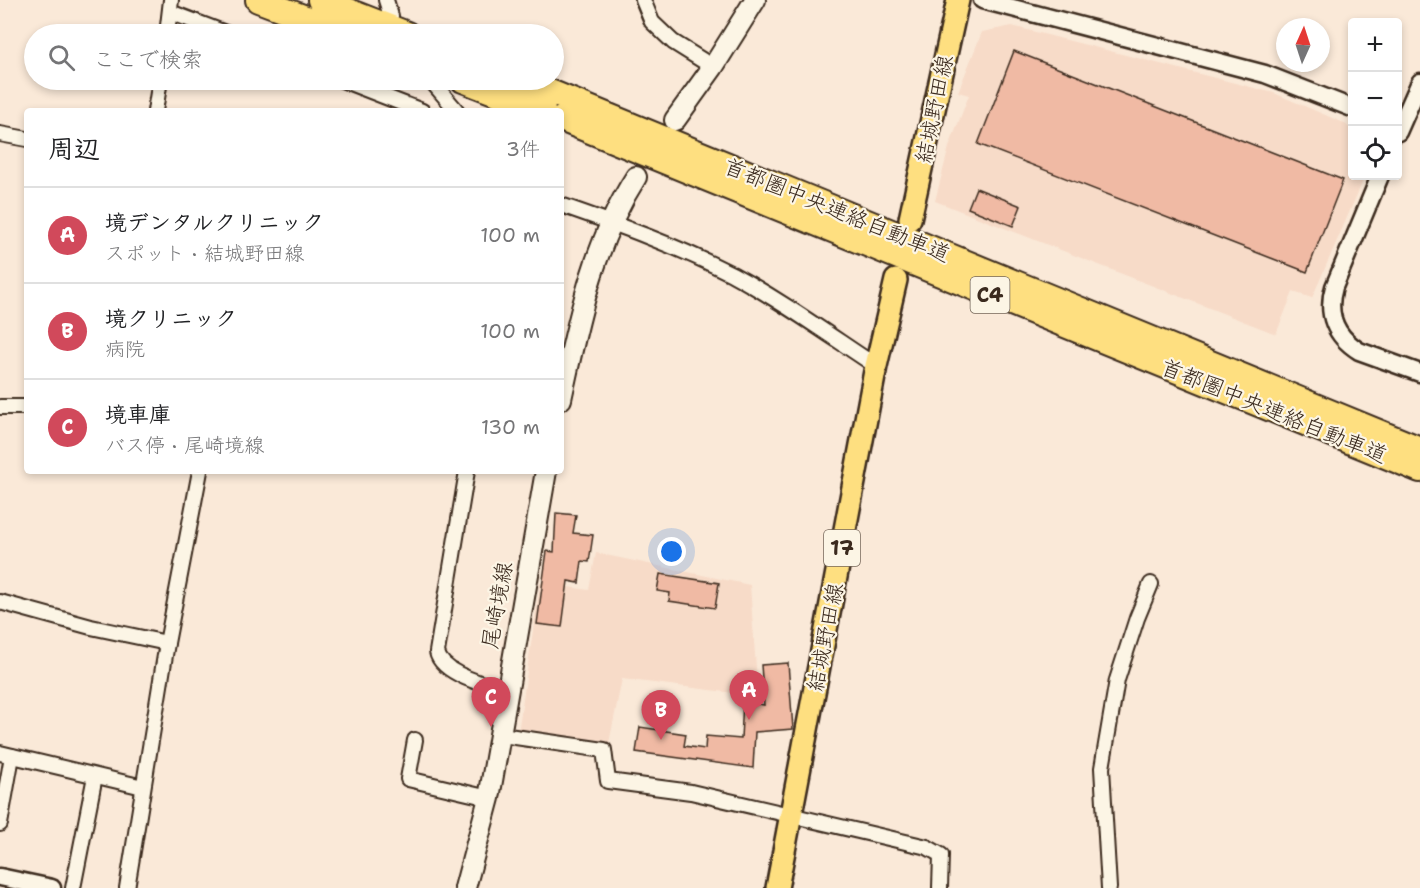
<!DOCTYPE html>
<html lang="ja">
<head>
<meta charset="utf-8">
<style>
	body { margin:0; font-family:"Shantell Sans","Klee One",sans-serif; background:#f6f6f6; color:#202124 }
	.controls { position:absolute; right:18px; top:18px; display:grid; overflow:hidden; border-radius:6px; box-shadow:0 3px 9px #0003 }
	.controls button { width:54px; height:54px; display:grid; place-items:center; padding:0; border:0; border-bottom:2px solid #e0e0e0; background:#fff; color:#202124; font:30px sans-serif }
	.compass { position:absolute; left:1276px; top:18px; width:54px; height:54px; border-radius:50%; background:#fff; box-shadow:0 3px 9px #0003; rotate:3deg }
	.you { position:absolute; left:672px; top:552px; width:21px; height:21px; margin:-15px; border:4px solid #fff; border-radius:50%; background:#1a73e8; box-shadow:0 0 0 9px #1a73e833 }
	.badge { display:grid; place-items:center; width:39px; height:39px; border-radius:50%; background:#d1495b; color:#fff; font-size:20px; font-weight:700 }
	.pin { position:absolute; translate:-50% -50px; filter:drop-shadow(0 2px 3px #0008) }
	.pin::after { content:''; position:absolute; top:32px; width:21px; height:18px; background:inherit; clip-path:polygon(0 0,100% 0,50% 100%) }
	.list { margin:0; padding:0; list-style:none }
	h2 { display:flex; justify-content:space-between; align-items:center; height:78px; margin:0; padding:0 24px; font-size:26px }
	h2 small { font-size:20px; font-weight:400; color:#757577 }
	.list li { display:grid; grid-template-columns:39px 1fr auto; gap:18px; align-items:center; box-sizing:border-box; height:96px; padding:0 24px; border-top:2px solid #e0e0e0 }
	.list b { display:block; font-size:22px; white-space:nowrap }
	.list p { margin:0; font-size:20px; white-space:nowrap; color:#757577 }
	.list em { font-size:20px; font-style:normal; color:#757577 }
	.icon { flex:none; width:33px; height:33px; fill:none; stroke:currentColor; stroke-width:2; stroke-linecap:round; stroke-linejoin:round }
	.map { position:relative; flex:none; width:1420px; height:888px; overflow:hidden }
	.search { position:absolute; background:#fff; box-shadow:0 3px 9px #0003; left:24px; top:24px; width:540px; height:66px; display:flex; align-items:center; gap:15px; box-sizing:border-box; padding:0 21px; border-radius:33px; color:#757577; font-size:22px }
	.panel { position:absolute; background:#fff; box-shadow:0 3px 9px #0003; left:24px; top:108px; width:540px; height:366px; border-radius:6px }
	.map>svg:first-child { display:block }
	.built { fill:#f7dbc8 }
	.building { fill:#f0baa4; stroke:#3b2a1e; stroke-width:1.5 }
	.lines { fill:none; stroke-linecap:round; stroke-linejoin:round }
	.minor-casing { stroke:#3b2a1e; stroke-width:18 }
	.tertiary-casing { stroke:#3b2a1e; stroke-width:21 }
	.secondary-casing { stroke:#3b2a1e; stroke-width:24 }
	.primary-casing { stroke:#3b2a1e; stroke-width:26 }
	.motorway-casing { stroke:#3b2a1e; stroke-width:28 }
	.minor { stroke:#fcf5e5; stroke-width:14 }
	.tertiary { stroke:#fcf5e5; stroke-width:16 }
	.secondary { stroke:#fcf5e5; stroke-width:20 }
	.primary { stroke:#fedf80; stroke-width:21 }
	.motorway { stroke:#fedf80; stroke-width:24 }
	.labels { text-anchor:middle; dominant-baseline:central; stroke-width:4.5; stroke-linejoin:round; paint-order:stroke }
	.shield { fill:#fcf5e5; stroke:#75675a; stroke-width:1.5 }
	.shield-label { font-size:21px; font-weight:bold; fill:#3b2a1e }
	.street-label { font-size:22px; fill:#3b2a1e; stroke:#fcf5e5 }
</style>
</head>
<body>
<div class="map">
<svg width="1420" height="888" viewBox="0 0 1420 888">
	<rect width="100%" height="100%" fill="#fae9d8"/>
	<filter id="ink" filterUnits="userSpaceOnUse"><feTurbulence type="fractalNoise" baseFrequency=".0167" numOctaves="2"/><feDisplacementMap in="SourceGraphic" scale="12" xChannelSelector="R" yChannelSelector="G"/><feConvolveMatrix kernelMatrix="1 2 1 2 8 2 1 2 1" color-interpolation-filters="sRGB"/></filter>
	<g filter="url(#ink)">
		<!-- built -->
		<g class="built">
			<path d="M1012,26l262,67 70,30 8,7v46h13l-53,122 -19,-6 -17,42 -341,-133 14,-54 20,-52 -11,-3 24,-60z"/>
			<path d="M596,553l154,32 8,111 -136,-17 -14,69 -90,-15 22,-150 49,7z"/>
		</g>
		<!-- building -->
		<g class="building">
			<path d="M1014,51l329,129 -36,92 -329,-128z"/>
			<path d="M976,188l45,18 -8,20 -45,-18z"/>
			<path d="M556,513l20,2 -3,18 20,2 -4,27 -7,-1 -3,22 -11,-2 -6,46 -25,-3 10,-73 7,1z"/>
			<path d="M660,574l59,9 -4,25 -46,-7 1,-8 -13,-2z"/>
			<path d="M788,663l5,66 -38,3 -2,36 -117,-16 4,-25 46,7 -2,12 21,3 1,-13 35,3 2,-38 21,4 -3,-40z"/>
		</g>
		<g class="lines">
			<!-- minor casing -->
			<g class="minor-casing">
				<g id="minor">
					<path d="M386,0l5,16"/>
					<path d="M643,0l9,22 21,20 40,25"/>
					<path d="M170,12l58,22"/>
					<path d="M167,34l4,-34"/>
					<path d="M342,80l80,31"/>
					<path d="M433,83l24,28"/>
					<path d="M155,111l5,-31"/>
					<path d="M0,134l27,5"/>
					<path d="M561,205c58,20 116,41 171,69 50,27 97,61 144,92"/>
					<path d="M0,407h27"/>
					<path d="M467,471l-30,181c4,22 51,34 70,39"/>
					<path d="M0,602l91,25 76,16"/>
					<path d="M501,735l103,15 4,31 83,11 236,55 14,8 -1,33"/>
					<path d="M415,740l-7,39 81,19"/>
					<path d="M0,753l143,34"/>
					<path d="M0,824l12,-68"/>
					<path d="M73,888l22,-112"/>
					<path d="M127,888l40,-245 33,-172"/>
					<path d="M1109,888l-7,-120 15,-88 20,-62 14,-34"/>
				</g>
			</g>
			<!-- tertiary casing -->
			<g class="tertiary-casing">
				<g id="tertiary">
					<path d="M982,0l283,74 87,34"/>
					<path d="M1398,132l22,-50"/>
					<path d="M1380,176l-46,111c-8,27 1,49 25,64l61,22"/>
					<path d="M0,877l52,11"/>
				</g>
			</g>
			<!-- secondary casing -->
			<g class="secondary-casing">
				<g id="secondary">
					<path d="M675,120l38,-53 42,-67"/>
					<path d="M561,399c17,-77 32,-155 75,-222"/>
					<path d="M465,888l24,-90 57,-327"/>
				</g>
			</g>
			<!-- primary casing -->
			<g class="primary-casing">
				<g id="primary">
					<path d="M910,219l48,-219"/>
					<path d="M777,888l99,-522 20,-86"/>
				</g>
			</g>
			<!-- motorway casing -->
			<g class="motorway-casing">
				<g id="motorway">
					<path d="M258,0l90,34"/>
					<path d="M320,0l87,34"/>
					<path d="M463,80l80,31"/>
					<path d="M521,80l899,369"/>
					<path d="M561,119l859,351"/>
				</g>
			</g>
			<!-- minor -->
			<use href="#minor" class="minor"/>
			<!-- tertiary -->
			<use href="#tertiary" class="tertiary"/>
			<!-- secondary -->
			<use href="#secondary" class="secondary"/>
			<!-- primary -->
			<use href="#primary" class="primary"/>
			<!-- motorway -->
			<use href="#motorway" class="motorway"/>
		</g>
	</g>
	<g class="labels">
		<!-- shield labels -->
		<g class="shield">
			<rect x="970.5" y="277" width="39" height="36" rx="4.5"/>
			<rect x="824" y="530" width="36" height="36" rx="4.5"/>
		</g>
		<g class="shield-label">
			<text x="990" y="295">C4</text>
			<text x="842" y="548">17</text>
		</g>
		<!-- street labels -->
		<g class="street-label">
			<text transform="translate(934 109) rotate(-78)">結城野田線</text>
			<text transform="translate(837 210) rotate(22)">首都圏中央連絡自動車道</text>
			<text transform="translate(1274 411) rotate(22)">首都圏中央連絡自動車道</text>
			<text transform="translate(497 605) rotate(-80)">尾崎境線</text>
			<text transform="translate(825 637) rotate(-79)">結城野田線</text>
		</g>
	</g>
</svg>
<div class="controls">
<button>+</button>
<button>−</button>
<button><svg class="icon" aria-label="locate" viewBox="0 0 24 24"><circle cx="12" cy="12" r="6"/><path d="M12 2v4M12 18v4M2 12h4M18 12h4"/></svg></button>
</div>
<svg class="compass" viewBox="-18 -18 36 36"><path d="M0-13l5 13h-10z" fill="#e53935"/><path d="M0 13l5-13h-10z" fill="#757577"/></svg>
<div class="you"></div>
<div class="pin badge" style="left:749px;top:720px">A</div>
<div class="pin badge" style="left:661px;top:740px">B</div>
<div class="pin badge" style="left:491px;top:727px">C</div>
<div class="search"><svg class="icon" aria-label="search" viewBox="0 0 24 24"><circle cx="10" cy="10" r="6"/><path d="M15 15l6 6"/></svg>ここで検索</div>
<section class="panel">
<h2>周辺<small>3件</small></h2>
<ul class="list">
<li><span class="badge">A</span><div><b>境デンタルクリニック</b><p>スポット · 結城野田線</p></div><em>100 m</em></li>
<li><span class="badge">B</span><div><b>境クリニック</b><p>病院</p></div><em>100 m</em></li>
<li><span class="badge">C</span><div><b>境車庫</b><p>バス停 · 尾崎境線</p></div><em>130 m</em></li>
</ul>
</section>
</div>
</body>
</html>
